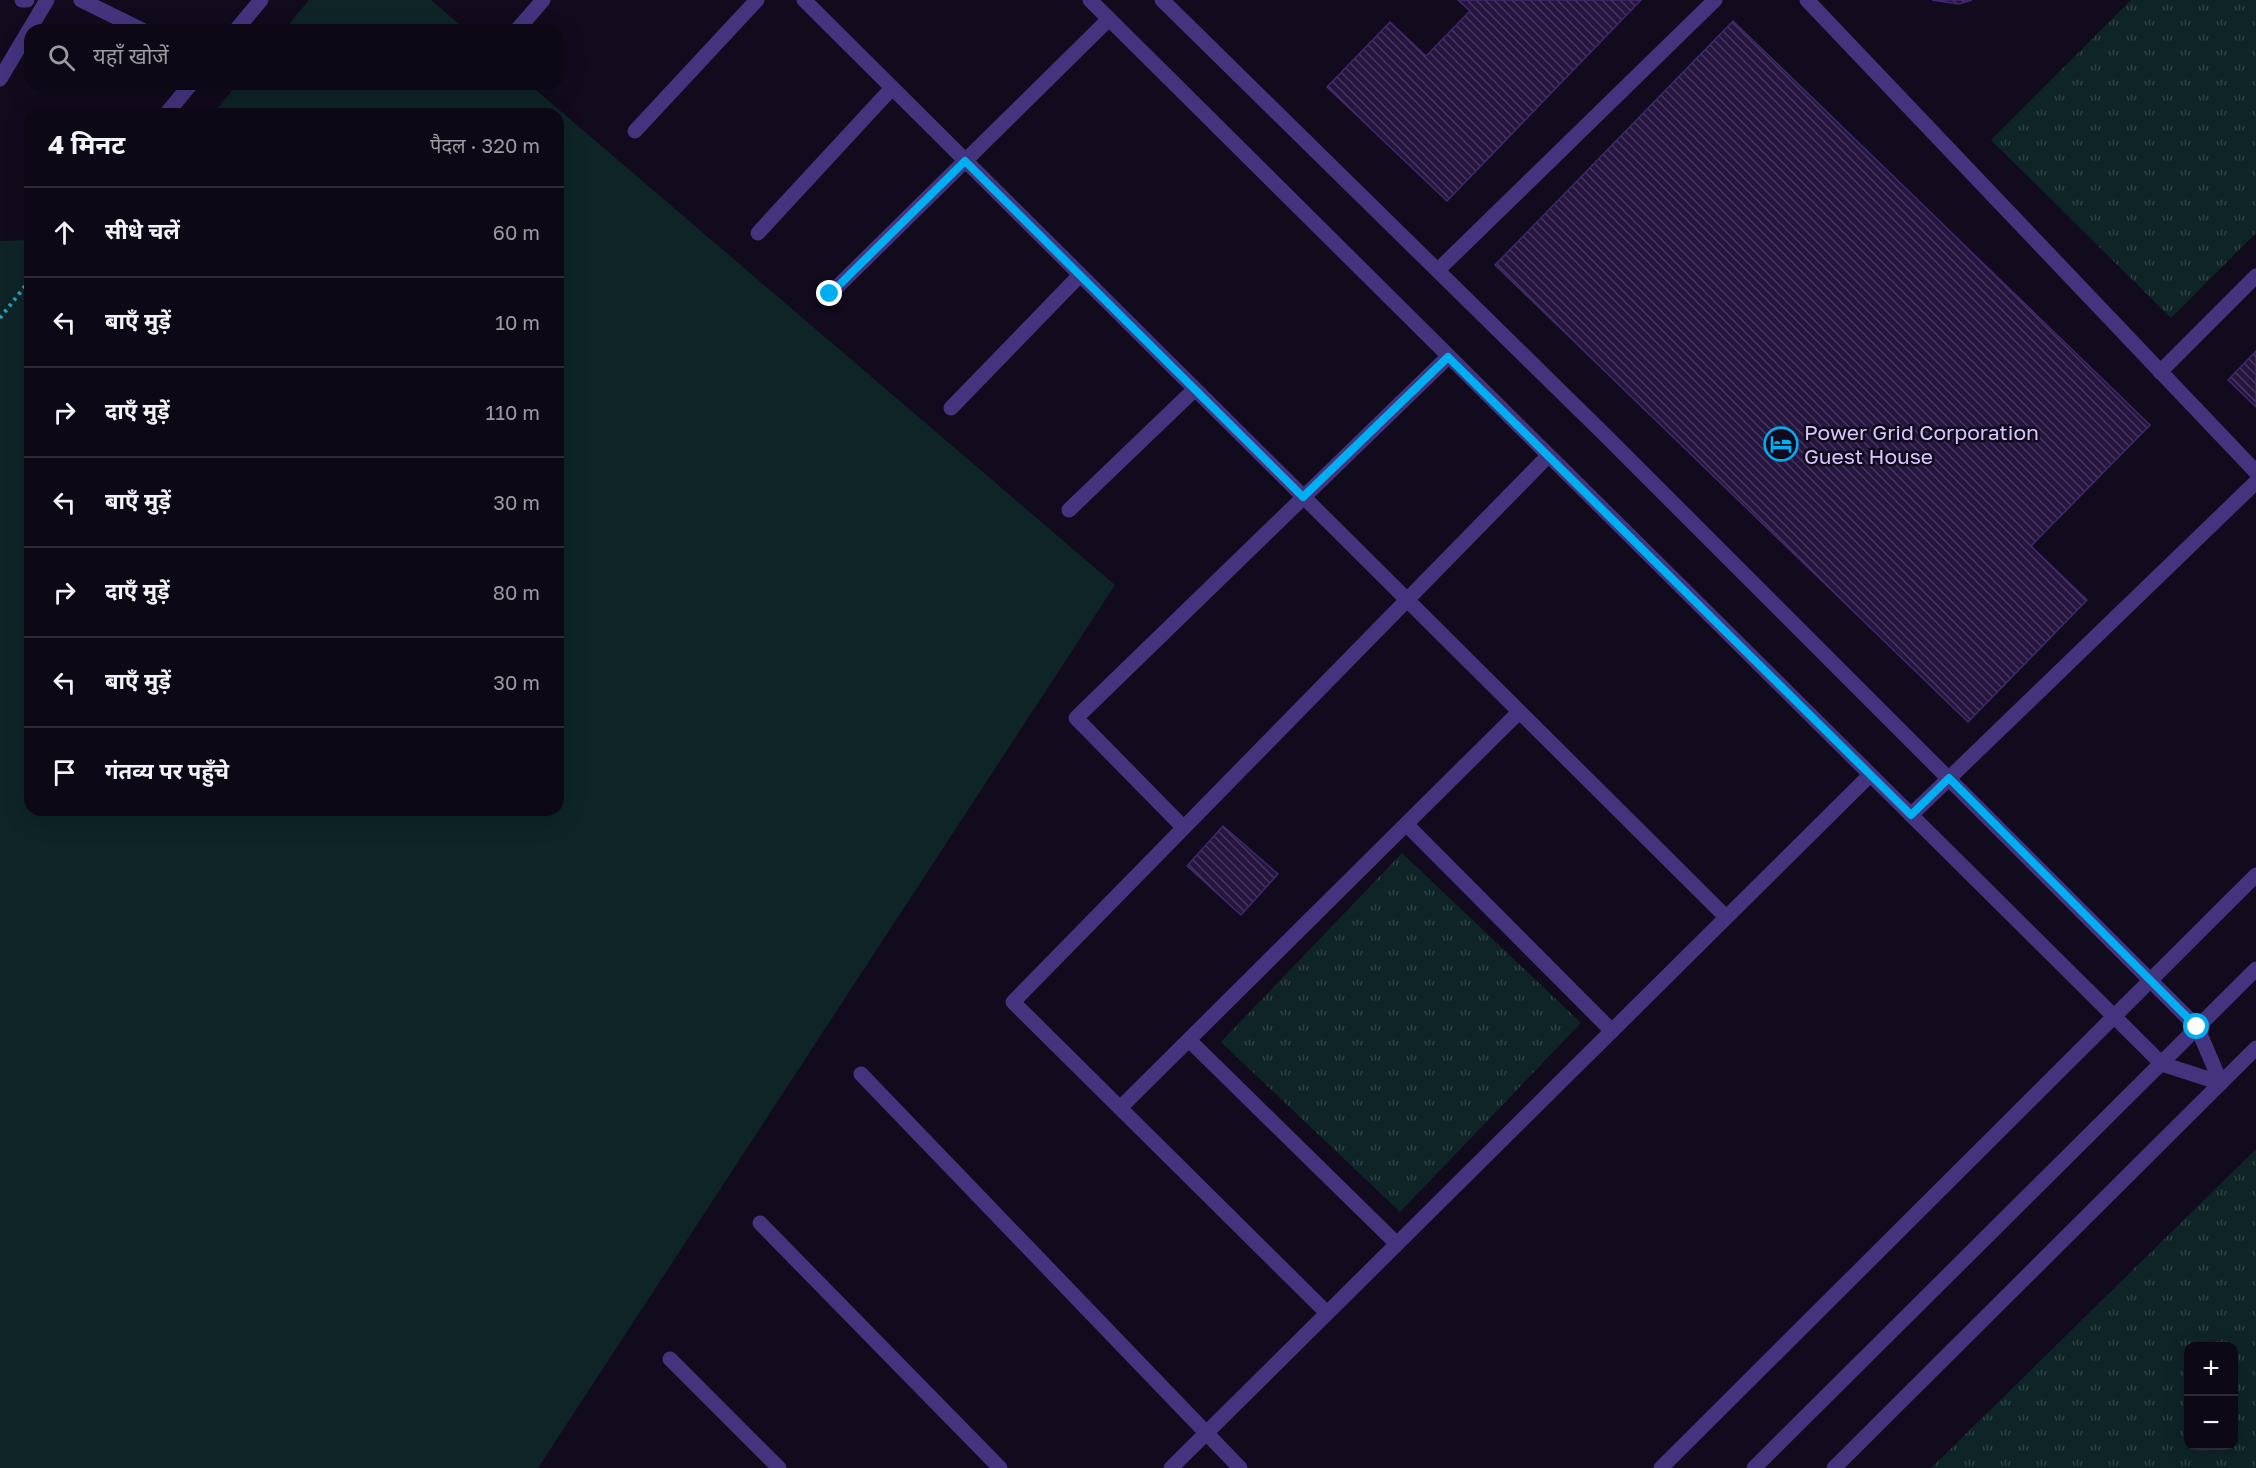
<!DOCTYPE html>
<html lang="hi">
<head>
<meta charset="utf-8">
<style>
	body { margin:0; font-family:"Golos Text","Noto Sans Devanagari",sans-serif; background:#16111f; color:#f1f3f6 }
	.controls { position:absolute; right:18px; bottom:18px; display:grid; overflow:hidden; border-radius:12px; box-shadow:0 6px 24px #0002 }
	.controls button { width:54px; height:54px; display:grid; place-items:center; padding:0; border:0; border-bottom:2px solid #2d2935; background:#0d0816; color:#f1f3f6; font:30px sans-serif }
	.stop { position:absolute; width:18px; height:18px; margin:-14px; border:4px solid #00aef2; border-radius:50%; background:#fff }
	.stop.end { background:#00aef2; border-color:#fff; box-shadow:0 2px 6px #0008 }
	.list { margin:0; padding:0; list-style:none }
	h2 { display:flex; justify-content:space-between; align-items:center; height:78px; margin:0; padding:0 24px; font-size:26px }
	h2 small { font-size:20px; font-weight:400; color:#9a9aa1 }
	.list li { display:grid; grid-template-columns:39px 1fr auto; gap:18px; align-items:center; box-sizing:border-box; height:90px; padding:0 24px; border-top:2px solid #2d2935 }
	.list b { display:block; font-size:22px; white-space:nowrap }
	.list em { font-size:20px; font-style:normal; color:#9a9aa1 }
	.icon { flex:none; width:33px; height:33px; fill:none; stroke:currentColor; stroke-width:2; stroke-linecap:round; stroke-linejoin:round }
	.map { position:relative; flex:none; width:2256px; height:1468px; overflow:hidden }
	.search { position:absolute; background:#0d0816; box-shadow:0 6px 24px #0002; left:24px; top:24px; width:540px; height:66px; display:flex; align-items:center; gap:15px; box-sizing:border-box; padding:0 21px; border-radius:18px; color:#9a9aa1; font-size:22px }
	.panel { position:absolute; background:#0d0816; box-shadow:0 6px 24px #0002; left:24px; top:108px; width:540px; height:708px; border-radius:18px }
	.map>svg:first-child { display:block }
	.grass { fill:#0e2427 }
	.park { fill:url(#park-tufts); fill-rule:evenodd }
	.building { fill:url(#building-back-hatch); stroke:#41276c; stroke-width:1.5 }
	.lines { fill:none; stroke-linecap:round; stroke-linejoin:round }
	.path { stroke:#28a1b2; stroke-width:4; stroke-dasharray:3 4.5; stroke-linecap:butt }
	.minor { stroke:#44347e; stroke-width:15 }
	.route { stroke:#00aef2; stroke-width:8 }
	.labels { text-anchor:middle; dominant-baseline:central; stroke-width:5; stroke-linejoin:round; paint-order:stroke }
	.poi-label { font-size:21px; fill:#d8c7ff; stroke:#110b1d; text-anchor:start }
</style>
</head>
<body>
<div class="map">
<svg width="2256" height="1468" viewBox="0 0 2256 1468">
	<defs>
		<pattern id="park-tufts" width="24" height="20" patternUnits="userSpaceOnUse" patternTransform="scale(1.5)"><rect width="24" height="20" fill="#0e2427"/><path d="M3 7l-1-3M5 7V3M7 7l1-3M15 17l-1-3M17 17v-4M19 17l1-3" fill="none" stroke="#304247"/></pattern>
		<pattern id="building-back-hatch" width="6" height="6" patternUnits="userSpaceOnUse" patternTransform="scale(1.5)"><rect width="6" height="6" fill="#26163f"/><path d="M-1 5l2 2M0 0l6 6M5-1l2 2" fill="none" stroke="#45365c"/></pattern>
	</defs>
	<rect width="100%" height="100%" fill="#110b1d"/>
	<!-- grass -->
	<g class="grass">
		<path d="M309,0h122l35,30h-182z"/>
		<path d="M238,84h291l586,501 -577,883h-538v-1227l30,-1v570h528v-696h-346z"/>
	</g>
	<!-- park -->
	<g class="park">
		<path d="M2131,0h125v233l-85,85 -180,-178z"/>
		<path d="M1402,853l179,170 -181,189 -179,-170z"/>
		<path d="M2256,1149v319h-325zM2234,1346v100h-46v-100z"/>
	</g>
	<!-- building -->
	<g class="building">
		<path d="M1458,0h183l-194,201 -120,-114 63,-65 36,34 44,-45z"/>
		<path d="M1932,0h40l-13,4z"/>
		<path d="M1733,21l417,404 -119,121 56,54 -119,122 -473,-457z"/>
		<path d="M2256,351v56l-28,-27z"/>
		<path d="M1223,826l55,48 -37,41 -54,-49z"/>
	</g>
	<g class="lines">
		<!-- path -->
		<path class="path" d="M0,318l30,-38"/>
		<!-- minor -->
		<g class="minor">
			<path d="M22,0h5"/>
			<path d="M81,0l61,30"/>
			<path d="M804,0l922,917"/>
			<path d="M1090,0l1072,1064 59,19"/>
			<path d="M1162,0l444,436 591,591 24,56"/>
			<path d="M1807,0l449,472"/>
			<path d="M236,30l25,-30"/>
			<path d="M517,30l26,-30"/>
			<path d="M0,79l47,-79"/>
			<path d="M166,114l25,-30"/>
			<path d="M635,131l122,-131"/>
			<path d="M758,233l134,-145"/>
			<path d="M1438,270l277,-270"/>
			<path d="M830,294l279,-275"/>
			<path d="M2160,372l96,-96"/>
			<path d="M951,408l129,-133"/>
			<path d="M1069,510l126,-121"/>
			<path d="M1911,815l345,-333"/>
			<path d="M1406,824l206,207"/>
			<path d="M1183,827l-107,-109 372,-361"/>
			<path d="M1189,1040l208,204"/>
			<path d="M861,1074l379,394"/>
			<path d="M1120,1108l399,-396"/>
			<path d="M760,1223l240,245"/>
			<path d="M1327,1313l-314,-311 535,-546"/>
			<path d="M670,1359l109,109"/>
			<path d="M1171,1468l699,-693"/>
			<path d="M1661,1468l595,-593"/>
			<path d="M1754,1468l502,-499"/>
			<path d="M1834,1468l422,-420"/>
		</g>
	</g>
	<g class="lines">
		<!-- route -->
		<path class="route" d="M830,294l135,-133 338,336 145,-140 463,458 38,-37 248,249"/>
	</g>
	<!-- icons -->
	<defs>
		<g id="hotel-ring" transform="scale(1.725)"><circle r="9.5" fill="#110b1d" stroke="#00aef2" stroke-width="1.5"/><path d="M-6-4.5h1.5V1H6V5H4.5V3h-9V5H-6ZM-4 0a1.8 1.8 0 1 1 3.6 0ZM.5 0V-2.5h3Q6-2.5 6 0Z" fill="#00aef2"/></g>
	</defs>
	<g fill-rule="evenodd">
		<use href="#hotel-ring" x="1781" y="444"/>
	</g>
	<g class="labels">
		<!-- poi labels -->
		<g class="poi-label">
			<text x="1804" y="432">Power Grid Corporation<tspan x="1804" dy="24">Guest House</tspan></text>
		</g>
	</g>
</svg>
<div class="controls">
<button>+</button>
<button>−</button>
</div>
<div class="stop" style="left:2197px;top:1027px"></div>
<div class="stop end" style="left:830px;top:294px"></div>
<div class="search"><svg class="icon" aria-label="search" viewBox="0 0 24 24"><circle cx="10" cy="10" r="6"/><path d="M15 15l6 6"/></svg>यहाँ खोजें</div>
<section class="panel">
<h2>4 मिनट<small>पैदल · 320 m</small></h2>
<ul class="list">
<li><svg class="icon" aria-label="ahead" viewBox="0 0 24 24"><path d="M12 20V5M6 11l6-6 6 6"/></svg><div><b>सीधे चलें</b></div><em>60 m</em></li>
<li><svg class="icon" aria-label="left" viewBox="0 0 24 24"><path d="M17 20v-9H6M10 6l-5 5 5 5"/></svg><div><b>बाएँ मुड़ें</b></div><em>10 m</em></li>
<li><svg class="icon" aria-label="right" viewBox="0 0 24 24"><path d="M7 20v-9h11M14 6l5 5-5 5"/></svg><div><b>दाएँ मुड़ें</b></div><em>110 m</em></li>
<li><svg class="icon" aria-label="left" viewBox="0 0 24 24"><path d="M17 20v-9H6M10 6l-5 5 5 5"/></svg><div><b>बाएँ मुड़ें</b></div><em>30 m</em></li>
<li><svg class="icon" aria-label="right" viewBox="0 0 24 24"><path d="M7 20v-9h11M14 6l5 5-5 5"/></svg><div><b>दाएँ मुड़ें</b></div><em>80 m</em></li>
<li><svg class="icon" aria-label="left" viewBox="0 0 24 24"><path d="M17 20v-9H6M10 6l-5 5 5 5"/></svg><div><b>बाएँ मुड़ें</b></div><em>30 m</em></li>
<li><svg class="icon" aria-label="arrive" viewBox="0 0 24 24"><path d="M6 21V4h12l-3 4 3 4H6"/></svg><div><b>गंतव्य पर पहुँचे</b></div></li>
</ul>
</section>
</div>
</body>
</html>
